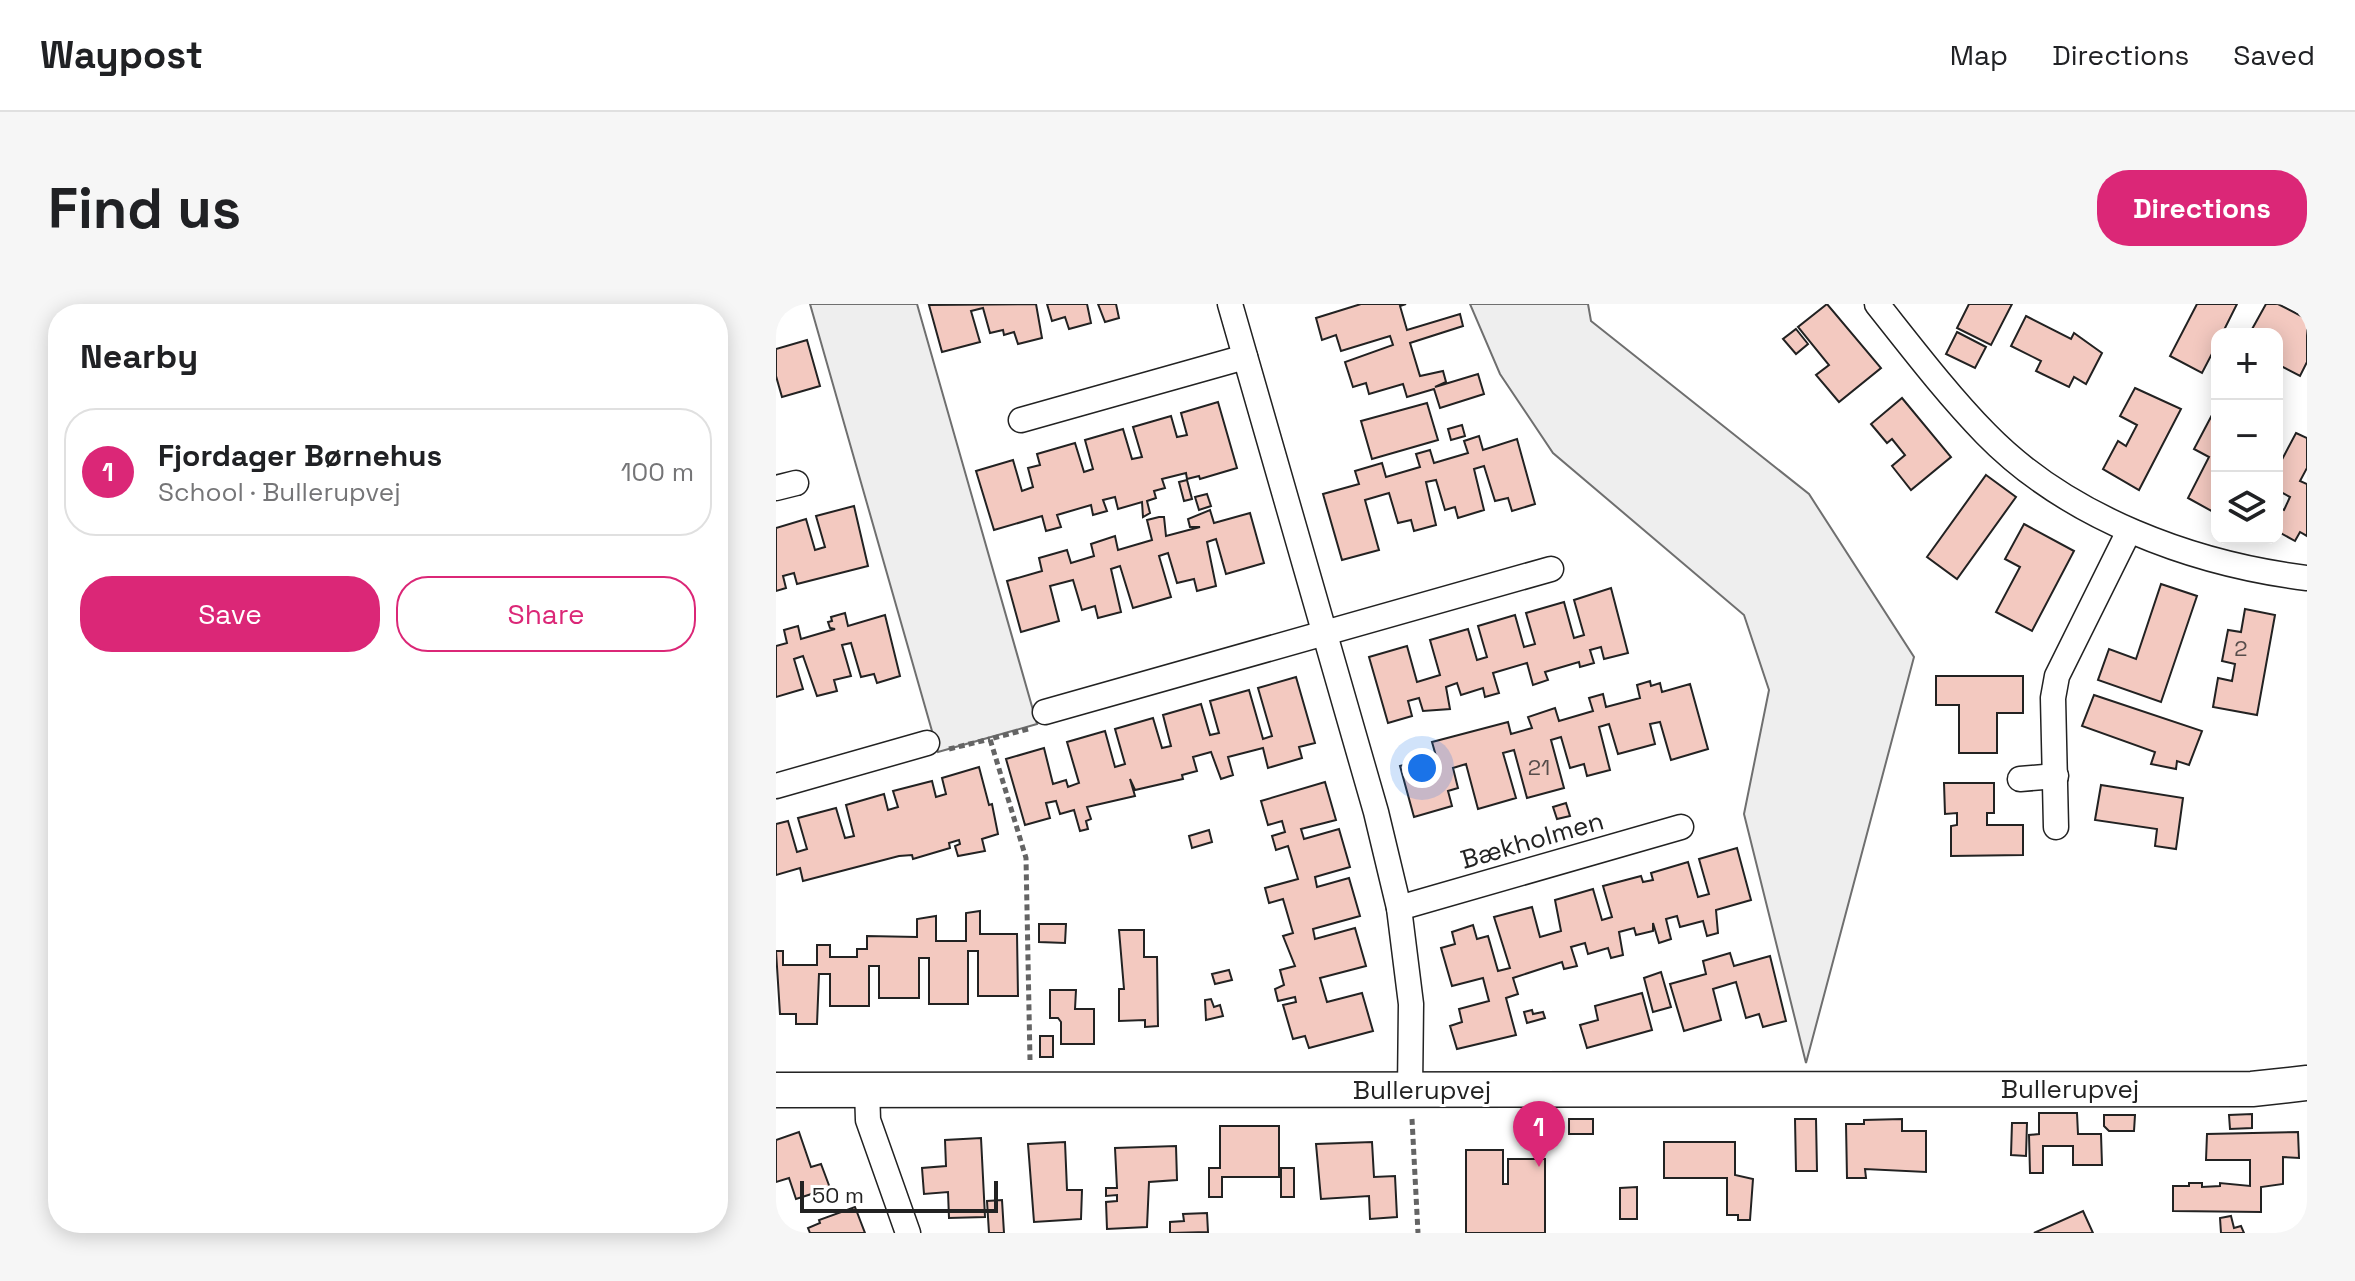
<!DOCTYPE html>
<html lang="en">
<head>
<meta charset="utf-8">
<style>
	body { margin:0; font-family:"Space Grotesk",sans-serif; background:#f6f6f6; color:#202124 }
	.controls { position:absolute; right:24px; top:24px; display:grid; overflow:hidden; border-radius:16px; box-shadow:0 4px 20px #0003 }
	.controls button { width:72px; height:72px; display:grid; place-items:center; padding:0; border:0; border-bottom:2px solid #e0e0e0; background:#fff; color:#202124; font:40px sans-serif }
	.scale { position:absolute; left:24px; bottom:20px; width:198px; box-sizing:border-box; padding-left:8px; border:4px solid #222; border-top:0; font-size:22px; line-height:28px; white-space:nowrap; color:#222; -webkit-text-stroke:6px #fff; paint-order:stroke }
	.you { position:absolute; left:646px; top:464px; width:28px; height:28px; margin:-20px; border:6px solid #fff; border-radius:50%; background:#1a73e8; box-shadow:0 0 0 12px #1a73e833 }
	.badge { display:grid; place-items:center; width:52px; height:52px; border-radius:50%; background:#db2777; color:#fff; font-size:26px; font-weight:700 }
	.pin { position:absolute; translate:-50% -66px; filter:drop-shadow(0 2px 4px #0008) }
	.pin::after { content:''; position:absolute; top:42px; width:28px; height:24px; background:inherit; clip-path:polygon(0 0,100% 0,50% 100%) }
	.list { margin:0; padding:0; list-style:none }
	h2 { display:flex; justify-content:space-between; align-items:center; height:104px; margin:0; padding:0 32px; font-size:34px }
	h2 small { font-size:26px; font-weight:400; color:#757577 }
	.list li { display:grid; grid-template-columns:52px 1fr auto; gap:24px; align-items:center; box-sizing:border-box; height:128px; margin:0 16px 16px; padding:0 16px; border:2px solid #e0e0e0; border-radius:32px }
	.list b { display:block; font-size:30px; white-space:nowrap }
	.list p { margin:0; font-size:26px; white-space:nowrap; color:#757577 }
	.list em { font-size:26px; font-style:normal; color:#757577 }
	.actions { display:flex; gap:16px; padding:24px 32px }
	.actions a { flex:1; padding:18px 0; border:2px solid #db2777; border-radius:32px; text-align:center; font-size:28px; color:#db2777 }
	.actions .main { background:#db2777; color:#fff }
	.icon { flex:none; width:44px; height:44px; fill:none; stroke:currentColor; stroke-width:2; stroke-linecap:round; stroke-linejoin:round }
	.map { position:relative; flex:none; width:1531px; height:929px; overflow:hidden; border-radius:32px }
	header { display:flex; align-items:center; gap:48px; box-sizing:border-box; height:112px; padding:0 40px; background:#fff; border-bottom:2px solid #e0e0e0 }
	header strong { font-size:38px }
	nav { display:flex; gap:44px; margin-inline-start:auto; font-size:28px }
	.intro { display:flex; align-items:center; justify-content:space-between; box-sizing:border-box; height:192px; padding:0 48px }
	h1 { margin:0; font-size:56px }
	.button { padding:20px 36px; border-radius:32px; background:#db2777; color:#fff; font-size:28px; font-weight:700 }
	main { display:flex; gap:48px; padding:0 48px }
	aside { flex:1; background:#fff; border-radius:32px; box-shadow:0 4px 20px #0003 }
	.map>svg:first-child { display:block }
	.green { fill:#eee; stroke:#6f6f6f; stroke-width:2 }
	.building { fill:#f3c9c0; stroke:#222; stroke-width:2 }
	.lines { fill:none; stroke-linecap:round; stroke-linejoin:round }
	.street-casing { stroke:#222; stroke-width:27 }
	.secondary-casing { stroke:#222; stroke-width:37 }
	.path { stroke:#646464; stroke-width:5; stroke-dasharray:6 4; stroke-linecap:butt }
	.street { stroke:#fff; stroke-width:24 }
	.secondary { stroke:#fff; stroke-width:34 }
	.labels { text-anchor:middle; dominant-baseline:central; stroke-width:6; stroke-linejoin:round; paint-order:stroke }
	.number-label { font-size:22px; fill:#564c4a }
	.street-label { font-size:26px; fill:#222; stroke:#fff }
</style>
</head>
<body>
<header>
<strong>Waypost</strong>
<nav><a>Map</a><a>Directions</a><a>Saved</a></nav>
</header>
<div class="intro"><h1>Find us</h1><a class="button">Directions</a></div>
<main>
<aside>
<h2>Nearby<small></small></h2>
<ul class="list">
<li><span class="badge">1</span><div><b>Fjordager Børnehus</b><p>School · Bullerupvej</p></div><em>100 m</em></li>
</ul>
<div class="actions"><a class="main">Save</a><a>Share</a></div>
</aside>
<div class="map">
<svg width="1531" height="929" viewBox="0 0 1531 929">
	<rect width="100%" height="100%" fill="#fff"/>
	<!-- green -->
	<g class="green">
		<path d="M34,0h107l120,420 -99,28z"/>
		<path d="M694,0h118l3,17 218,173 105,163 -108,406 -62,-249 25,-124 -25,-75 -191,-162 -53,-79z"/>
	</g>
	<!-- building -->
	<g class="building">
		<path d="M260,0l6,34 -24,6 -4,-12 -10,3 -1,-5 -13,3 -7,-25 -12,3 9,31 -38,10 -13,-47z"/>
		<path d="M271,0h40l4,19 -22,6 -4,-12 -13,4z"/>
		<path d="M322,0h18l3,14 -14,4z"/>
		<path d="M585,0h45l-6,2 7,24 53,-16 3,12 -53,17 10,33 23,-5 3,11 -11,5 43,-13 6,20 -44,14 -6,-19 -27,8 -4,-13 -34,10 -3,-11 -13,4 -8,-25 48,-17 -3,-9 -49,15 -5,-16 -14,5 -6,-22z"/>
		<path d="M1051,0l54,64 -42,34 -23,-27 13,-10 -31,-38z"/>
		<path d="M1193,0h43l-21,41 -34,-17z"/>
		<path d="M1421,0h40l-15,30h-5v10l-15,29 -32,-17z"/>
		<path d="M1490,0h12l29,15v43l-7,14 -23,-12 4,-17 -4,-3v-10l-26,-3z"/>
		<path d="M1250,12l45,23 3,-6 28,20 -16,31 -12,-7 -5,10 -33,-16 5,-10 -30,-15z"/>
		<path d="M1020,25l12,15 -12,10 -13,-15z"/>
		<path d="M1181,28l29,15 -11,21 -29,-14z"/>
		<path d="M31,36l13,46 -38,11 -6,-21v-27z"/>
		<path d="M1359,84l46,21 -42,81 -36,-21 15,-28 8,5 11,-21 -17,-9z"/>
		<path d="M1126,94l49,59 -40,33 -19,-24 13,-11 -13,-16 -5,4 -16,-19z"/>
		<path d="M442,98l19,66 -37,11 -1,-3 -12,3 -1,-6 -24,6 3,9 -11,3 2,7 -9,3 3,12 -7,4 -1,-15 -24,7 -3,-12 -12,3 4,11 -14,4 -2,-10 -34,10 4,12 -15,4 -4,-15 -48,14 -18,-59 37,-11 9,31 11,-4 -5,-19 12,-3 -3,-11 38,-11 9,29 9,-3 -8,-29 38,-11 9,30 10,-2 -9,-30 38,-11 6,21 10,-2 -6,-22z"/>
		<path d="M651,99l11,37 -66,19 -11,-38z"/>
		<path d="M1436,111l5,3v96l-29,-16 21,-41 -15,-8z"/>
		<path d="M686,121l3,11 -14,4 -3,-11z"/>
		<path d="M1520,129l11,5v30l-7,13 7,3v52l-7,-4 -5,9 -18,-10v-24l7,3 6,-13 -13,-7v-21z"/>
		<path d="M703,132l4,14 34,-11 18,65 -23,7 -4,-13 -13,3 -11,-35 -10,3 10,41 -26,8 -3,-11 -10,3 -9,-30 -10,2 10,43 -22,6 -3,-11 -13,3 -9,-30 -24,7 14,50 -37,10 -19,-66 36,-10 -4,-13 27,-8 4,14 34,-10 -4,-13 14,-4 4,13 34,-10 -4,-12z"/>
		<path d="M1210,171l30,22 -59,82 -30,-22z"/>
		<path d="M411,176l5,19 -8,2 -5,-19z"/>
		<path d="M431,190l4,12 -12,4 -4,-13z"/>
		<path d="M78,202l14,60 -71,18 -3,-11 -11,3 3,12 -10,3v-63l30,-9 9,31 10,-3 -9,-31z"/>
		<path d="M434,206l4,13 36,-10 14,50 -38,11 -10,-35 -9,3 9,44 -19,5 -3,-12 -17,4 -9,-30 -9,3 12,41 -38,11 -13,-42 -9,3 10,43 -23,6 -3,-12 -13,4 -9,-30 -23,6 9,35 -38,11 -14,-51 35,-10 -3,-13 28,-8 4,13 23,-7 -3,-12 24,-8 3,14 34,-10 -5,-20 12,-3h5l2,19 34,-9h-10l-2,-8z"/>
		<path d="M1248,220l50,27 -42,80 -36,-19 24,-45 -15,-8z"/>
		<path d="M1385,280l36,12 -36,106 -63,-22 11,-31 27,10z"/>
		<path d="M835,284l17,65 -24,6 -3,-12 -11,3 4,13 -14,4 -1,-5 -34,10 3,8 -15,5 -6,-22 -34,10 6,20 -14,4 -2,-9 -22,7 -4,-12 -11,4 4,22 -27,2 -4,-13 -11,3 4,15 -24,7 -19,-66 38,-11 10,36 23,-7 -10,-35 38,-11 9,31 10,-3 -9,-31 37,-11 9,32 11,-3 -9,-31 38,-11 10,36 10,-3 -10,-35z"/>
		<path d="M1469,305l30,6 -18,100 -44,-8 5,-29 14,3 3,-17 -13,-3 6,-31 13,2z"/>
		<path d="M69,309l3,13 37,-11 15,61 -23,7 -3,-9 -13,3 -10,-34 -9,2 9,31 -17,4 3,11 -20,5 -14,-40 -9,3 9,30 -27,8v-51l11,-3 -3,-13 14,-4 3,13 34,-10 -5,-1 -2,-6 4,-1 -1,-4z"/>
		<path d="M1160,372h87v37h-26v40h-38v-48h-23z"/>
		<path d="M520,373l19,66 -16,4 3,11 -34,10 -5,-20 -35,9 5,18 -12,4 -10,-27 -18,5 4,14 -15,4 1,4 -48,11 -5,-11 5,17 -48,11 4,12 -5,2 2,8 -8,2 -6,-21 -14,4 -4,-13 -10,2 4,15 -25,7 -19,-66 38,-11 9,36 13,-4 2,7 11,-4 -12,-41 38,-11 10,36 10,-3 -10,-35 38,-11 9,30 9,-2 -8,-31 38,-11 9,31 9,-2 -9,-32 39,-11 14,49 9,-3 -14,-48z"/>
		<path d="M874,377l1,5 9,-3 2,9 28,-8 18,65 -37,11 -11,-38 -10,2 5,20 -37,10 -9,-30 -10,3 11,43 -23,6 -3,-12 -14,4 -9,-31 -10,3 13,48 -37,10 -13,-48 -11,3 13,45 -38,11 -12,-45 -13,4 5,20 -10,3 4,15 -38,11 -14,-51 36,-10 -4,-14 76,-20 3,12 21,-6 -4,-11 27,-9 4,13 34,-10 -4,-13 14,-4 3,13 34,-9 -3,-13z"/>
		<path d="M1318,391l108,36 -13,34 -12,-4 -1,8 -25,-5 4,-12 -73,-26z"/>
		<path d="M203,463l10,38 3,-1 6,30 -16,5 3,12 -27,5 -3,-10 5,-2 -1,-4 -10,3 1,5 -37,11 -1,-4 -13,1 -96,25 -3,-13 -24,7v-51l12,-3 9,31 10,-3 -9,-31 38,-10 9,30 9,-2 -8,-31 38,-11 4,16 10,-3 -5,-16 39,-10 4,16 10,-3 -4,-16z"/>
		<path d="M549,478l11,38 -35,9 3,10 35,-10 11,38 -35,10 2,10 32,-9 11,38 -47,13 2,10 40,-11 11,38 -46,12 7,24 35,-9 11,38 -64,17 -4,-12 -12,3 -10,-34 13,-3 -1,-5 -17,4 -3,-12 9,-4 -4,-15 15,-4 -12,-30 10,-3 -10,-34 -14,4 -4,-15 33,-9 -10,-33 -12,4 -4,-14 13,-4 -3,-11 -14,4 -7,-24z"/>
		<path d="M1168,479h50v30h-7v12h36v30l-72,1v-30l6,-1v-12l-12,1z"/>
		<path d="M1325,481l82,13 -7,51 -21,-3 2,-17 -62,-9z"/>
		<path d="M790,499l4,13 -13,3 -4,-12z"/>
		<path d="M433,526l3,12 -20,6 -3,-12z"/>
		<path d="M961,544l14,52 -35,10 2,23 -11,3 -4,-15 -23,6 -3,-11 -11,3 5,20 -12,4 -6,-20v8l-17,4 -2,-7 -15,4 4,23 -12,3 -3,-10 -20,6 -3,-11 -14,4 6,19 -13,3 -2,-7 -49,16 5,16 -12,4 10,37 -59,14 -7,-23 12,-4 -3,-13 30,-8 -6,-23 -31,8 -11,-38 14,-4 -3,-12 21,-7 4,14 11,-3 10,35 12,-3 -16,-51 38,-10 8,30 21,-6 -6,-31 38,-11 9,31 10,-3 -9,-31 38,-10 2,6 10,-2 -2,-7 37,-11 10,35 11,-3 -10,-35z"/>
		<path d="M204,607v23h37l1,62h-40v-45h-10v53h-39v-46h-10v40h-40v-32h-10v40h-39v-32h-11l-2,50h-21v-10h-16l-4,-63h7v14h34v-20h13v12h27v-8h10v-13l50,1v-18l19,-3v25h30v-28z"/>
		<path d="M263,620h27l-1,19 -26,-1z"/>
		<path d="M343,626h25v27h13l1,69 -13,1v-7l-26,1v-32h5z"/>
		<path d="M954,649l4,13 36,-10 16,65 -23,6 -4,-13 -13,4 -10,-36 -23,7 8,31 -37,11 -14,-47 36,-10 -3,-13z"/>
		<path d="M453,666l3,10 -17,4 -3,-10z"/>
		<path d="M885,668l10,35 -18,5 -9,-34z"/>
		<path d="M274,686h26l-1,19h19v35h-33v-22l-3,-4h-8z"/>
		<path d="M866,689l10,37 -65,18 -7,-23 18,-5 -3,-14z"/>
		<path d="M435,695l3,8 6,-2 3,11 -17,4 -1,-20z"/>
		<path d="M756,706l1,4 10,-2 2,6 -18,5 -3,-11z"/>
		<rect x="264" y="732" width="13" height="21"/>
		<path d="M1263,809h38l1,21h23l1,31h-29v-19h-30v27h-13l-1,-38 10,-1z"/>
		<path d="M1476,810v14l-22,1 -1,-14z"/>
		<path d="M1328,811h31l-1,16h-25l-5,-5z"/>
		<rect x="793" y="815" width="24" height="15"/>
		<path d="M1019,815h21l1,52h-21z"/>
		<path d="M1126,815v12h24v41l-61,-3 1,9h-19l-1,-54h18v-4z"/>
		<path d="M1236,819h15l-1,33 -15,-1z"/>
		<path d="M444,822h59v51h-57v20h-13v-29h11z"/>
		<path d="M23,828l12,35 10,-3 9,24 -34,11 -7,-21 -13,4v-42z"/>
		<path d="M1522,828l1,26 -16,-1v27l-22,3v25l-88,-1v-25h16v-3h13v4l18,-1v-3l30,3v-26h-44l1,-26z"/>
		<path d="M205,834l4,79 -36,1 -1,-26 -24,2 -2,-26 24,-2 -1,-26z"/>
		<path d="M289,838l2,48h15l-1,29 -47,3 -6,-78z"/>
		<path d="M596,838l2,35 21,-1 2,41 -27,2 -1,-23 -48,3 -5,-55z"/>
		<path d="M888,838h71v33l18,4 -3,41h-12v-5h-11v-37h-63z"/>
		<path d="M400,842l1,34 -28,2 -2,45 -40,2 -1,-27 11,-1v-6l-11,1v-8h11l-2,-40z"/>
		<path d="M690,846h37v34h5v-25h37v74h-79z"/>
		<rect x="505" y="864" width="13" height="29"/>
		<path d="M861,883v32h-17v-31z"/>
		<path d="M226,896l2,33h-15l-2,-32z"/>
		<path d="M79,903l10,26h-55l-2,-5 12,-5 -1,-3z"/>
		<path d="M1307,907l10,22h-59z"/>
		<path d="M431,909l1,19 -38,1v-11l14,-1 -1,-7z"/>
		<path d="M1455,912l3,12 7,-2 3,7h-23l-1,-15z"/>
	</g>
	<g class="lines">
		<!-- street casing -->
		<g class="street-casing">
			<g id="street">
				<path d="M454,0l146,508 23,96 12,96 -1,86"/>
				<path d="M1101,0c35,44 70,90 109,130 82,84 207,130 321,144"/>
				<path d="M245,116l224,-63"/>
				<path d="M0,184l20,-5"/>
				<path d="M269,408l506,-143"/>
				<path d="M1244,475l36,-3"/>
				<path d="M0,482l151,-43"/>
				<path d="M1280,523l-3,-129 4,-22 72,-145"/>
				<path d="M623,604l282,-81"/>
				<path d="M91,785l1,31 40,113"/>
			</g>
		</g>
		<!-- secondary casing -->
		<g class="secondary-casing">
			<path id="secondary" d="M0,786l1476,-1 55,-6"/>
		</g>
		<!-- path -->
		<g class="path">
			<path d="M252,425l-38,10 36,119 4,202"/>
			<path d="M173,445l41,-10"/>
			<path d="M636,815l6,114"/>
		</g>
		<!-- street -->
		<use href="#street" class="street"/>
		<!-- secondary -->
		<use href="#secondary" class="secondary"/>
	</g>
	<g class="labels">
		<!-- number labels -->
		<g class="number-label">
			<text x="1465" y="344">2</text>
			<text x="763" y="463">21</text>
		</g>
		<!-- street labels -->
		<g class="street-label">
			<text transform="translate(756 536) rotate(-16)">Bækholmen</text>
			<text x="1294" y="785">Bullerupvej</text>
			<text x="646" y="786">Bullerupvej</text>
		</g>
	</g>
</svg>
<div class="controls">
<button>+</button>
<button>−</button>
<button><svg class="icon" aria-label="layers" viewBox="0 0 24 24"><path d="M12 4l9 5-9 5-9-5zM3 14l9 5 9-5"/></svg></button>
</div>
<div class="scale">50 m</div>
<div class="you"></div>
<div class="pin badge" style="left:763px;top:863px">1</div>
</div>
</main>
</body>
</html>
